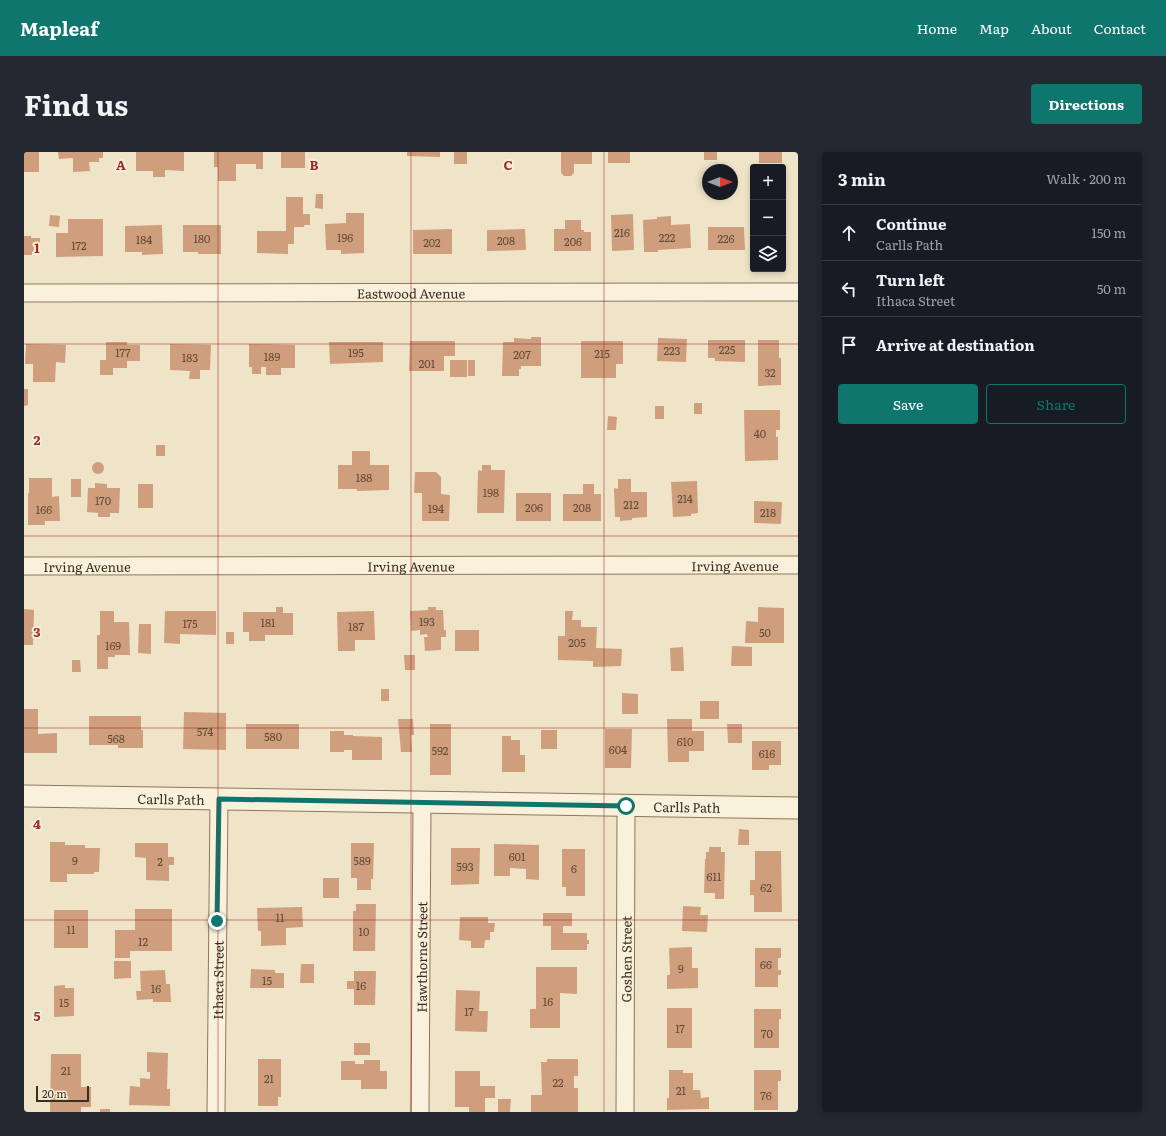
<!DOCTYPE html>
<html lang="en">
<head>
<meta charset="utf-8">
<style>
	body { margin:0; font-family:Literata,serif; background:#242831; color:#f1f3f6 }
	.controls { position:absolute; right:12px; top:12px; display:grid; overflow:hidden; border-radius:4px; box-shadow:0 2px 6px #0003 }
	.controls button { width:36px; height:36px; display:grid; place-items:center; padding:0; border:0; border-bottom:1px solid #363941; background:#171b24; color:#f1f3f6; font:20px sans-serif }
	.compass { position:absolute; left:678px; top:12px; width:36px; height:36px; border-radius:50%; background:#171b24; box-shadow:0 2px 6px #0003; rotate:90deg }
	.scale { position:absolute; left:12px; bottom:10px; width:53px; box-sizing:border-box; padding-left:4px; border:2px solid #3d2e20; border-top:0; font-size:11px; line-height:14px; white-space:nowrap; color:#3d2e20; -webkit-text-stroke:3px #f7eed8; paint-order:stroke }
	.stop { position:absolute; width:12px; height:12px; margin:-9px; border:3px solid #0f766e; border-radius:50%; background:#fff }
	.stop.end { background:#0f766e; border-color:#fff; box-shadow:0 1px 4px #0008 }
	.list { margin:0; padding:0; list-style:none }
	h2 { display:flex; justify-content:space-between; align-items:center; height:52px; margin:0; padding:0 16px; font-size:17px }
	h2 small { font-size:13px; font-weight:400; color:#9ea1a6 }
	.list li { display:grid; grid-template-columns:26px 1fr auto; gap:12px; align-items:center; box-sizing:border-box; height:56px; padding:0 16px; border-top:1px solid #363941 }
	.list b { display:block; font-size:15px; white-space:nowrap }
	.list p { margin:0; font-size:13px; white-space:nowrap; color:#9ea1a6 }
	.list em { font-size:13px; font-style:normal; color:#9ea1a6 }
	.actions { display:flex; gap:8px; padding:12px 16px }
	.actions a { flex:1; padding:9px 0; border:1px solid #0f766e; border-radius:4px; text-align:center; font-size:14px; color:#0f766e }
	.actions .main { background:#0f766e; color:#fff }
	.icon { flex:none; width:22px; height:22px; fill:none; stroke:currentColor; stroke-width:2; stroke-linecap:round; stroke-linejoin:round }
	.map { position:relative; flex:none; width:774px; height:960px; overflow:hidden; border-radius:4px }
	header { display:flex; align-items:center; gap:24px; box-sizing:border-box; height:56px; padding:0 20px; background:#0f766e; color:#fff }
	header strong { font-size:19px }
	nav { display:flex; gap:22px; margin-inline-start:auto; font-size:14px }
	.intro { display:flex; align-items:center; justify-content:space-between; box-sizing:border-box; height:96px; padding:0 24px }
	h1 { margin:0; font-size:28px }
	.button { padding:10px 18px; border-radius:4px; background:#0f766e; color:#fff; font-size:14px; font-weight:700 }
	main { display:flex; gap:24px; padding:0 24px }
	aside { flex:1; background:#171b24; border-radius:4px; box-shadow:0 2px 6px #0003 }
	.map>svg:first-child { display:block }
	.building { fill:#cf9f7d }
	.lines { fill:none; stroke-linecap:round; stroke-linejoin:round }
	.minor-casing { stroke:#8d765c; stroke-width:19 }
	.tertiary-casing { stroke:#8d765c; stroke-width:23 }
	.minor { stroke:#faf1dc; stroke-width:17 }
	.tertiary { stroke:#faf1dc; stroke-width:21 }
	.route { stroke:#0f766e; stroke-width:5 }
	.grid { fill:none; stroke:#9e2a2b; stroke-width:1; stroke-opacity:0.55 }
	.labels { text-anchor:middle; dominant-baseline:central; stroke-width:4; stroke-linejoin:round; paint-order:stroke }
	.number-label { font-size:11px; fill:#624a37 }
	.street-label { font-size:13px; fill:#3d2e20; stroke:#f7eed8 }
	.grid-label { font-size:13px; text-anchor:middle; font-weight:bold; fill:#9e2a2b; stroke:#f7eed8; stroke-width:4; stroke-linejoin:round; paint-order:stroke }
</style>
</head>
<body>
<header>
<strong>Mapleaf</strong>
<nav><a>Home</a><a>Map</a><a>About</a><a>Contact</a></nav>
</header>
<div class="intro"><h1>Find us</h1><a class="button">Directions</a></div>
<main>
<div class="map">
<svg width="774" height="960" viewBox="0 0 774 960">
	<rect width="100%" height="100%" fill="#f0e4c8"/>
	<!-- building -->
	<g class="building">
		<rect x="0" y="0" width="15" height="20"/>
		<path d="M34,0h45v6h-4v4h-10l1,9 -17,1v-14l-14,1z"/>
		<path d="M112,0h48v19l-19,-1v7h-12v-6h-17z"/>
		<path d="M190,0h49v17h-7v-5h-20v17h-18v-14h-4z"/>
		<rect x="257" y="0" width="24" height="16"/>
		<path d="M383,0h33v5l-33,-1z"/>
		<rect x="430" y="0" width="13" height="12"/>
		<path d="M537,0h31v12h-18v9l-3,3h-7l-3,-3z"/>
		<rect x="584" y="0" width="22" height="11"/>
		<rect x="680" y="0" width="13" height="8"/>
		<rect x="735" y="0" width="23" height="11"/>
		<path d="M292,42h7v15l-8,-1z"/>
		<path d="M262,45h17v17h7v11h-6v2h-10v17h-6v10l-31,-1v-22h29z"/>
		<path d="M322,61h18v40l-23,1v-4h-15l-1,-26 21,-1z"/>
		<path d="M609,62l1,36 -22,1 -1,-36z"/>
		<path d="M26,63l10,1 -1,11 -10,-1z"/>
		<path d="M647,64v9l19,-1 1,24 -33,2v2h-14l-1,-32 14,-1v-2z"/>
		<path d="M44,67h35v37l-47,1v-24h12z"/>
		<path d="M541,68h16v10h3v2h7v19h-37v-22h11z"/>
		<path d="M138,73l1,29 -21,1v-3h-17v-26z"/>
		<path d="M159,73h38v29h-23v-2h-15z"/>
		<path d="M684,75h36l1,23h-37z"/>
		<path d="M428,77v25h-39v-24z"/>
		<path d="M501,77l1,21 -39,1v-21z"/>
		<path d="M0,84h7v2h9v14h-8v3h-8z"/>
		<path d="M507,185h10v29h-20v3h-2v7h-17l1,-34h11v-4l17,1z"/>
		<path d="M634,186l29,1 -1,23 -29,-1z"/>
		<path d="M684,188h37v22l-30,-1v-3h-7z"/>
		<path d="M734,188h21v18h2v27l-23,1z"/>
		<path d="M386,189h45v15h-11v15h-35z"/>
		<path d="M557,189h42v23h-7v14h-35z"/>
		<path d="M82,190h21v3h13v16h-13v7h-14v7h-13v-15h6z"/>
		<path d="M305,190h54v20l-53,2z"/>
		<path d="M2,192l40,1 -1,18 -9,-1 -1,20h-22v-18h-8z"/>
		<path d="M146,192l41,1 -1,25h-10v9h-11l1,-8 -20,-1z"/>
		<path d="M225,192l46,1v23h-14v7h-15v-8h-5v7h-9v-7h-3z"/>
		<rect x="426" y="208" width="17" height="17"/>
		<rect x="444" y="208" width="7" height="16"/>
		<path d="M0,237h4v16l-4,1z"/>
		<rect x="670" y="251" width="8" height="11"/>
		<rect x="631" y="254" width="9" height="13"/>
		<path d="M720,258h36v20h-4v7h2v23l-33,1z"/>
		<path d="M584,264l9,1 -1,13h-9z"/>
		<rect x="132" y="293" width="9" height="11"/>
		<path d="M328,299h18v14h19v25l-32,1v-2h-19v-24h14z"/>
		<circle cx="74" cy="316" r="6"/>
		<path d="M458,313h9v5h14l-1,43h-27l1,-43 4,1z"/>
		<path d="M391,320h21l5,5v17l9,1 -1,26h-27v-28h-8z"/>
		<path d="M5,326h23v19l7,-1 1,25h-15v4h-17v-32h1z"/>
		<rect x="47" y="327" width="10" height="18"/>
		<path d="M594,327h13v13h16v25l-15,1v2l-12,1v-4h-5l-1,-29 4,1z"/>
		<path d="M673,329l1,32 -7,1v2l-18,1 -2,-35z"/>
		<path d="M71,331l12,1v4h13l-1,25h-9v4h-12v-4l-11,-1 1,-24h7z"/>
		<rect x="114" y="332" width="15" height="24"/>
		<path d="M559,332h11v10h7v27h-38v-27h20z"/>
		<rect x="492" y="341" width="35" height="28"/>
		<path d="M730,349l28,1 -1,22 -27,-1z"/>
		<path d="M252,455h7v6h10v22h-28v6h-16v-9h-6v-20h33z"/>
		<path d="M404,455h8v3h7l1,20h2v7h-5v13l-16,1 -1,-14h4l-1,-3 -7,1v-5l-9,1 -1,-20 18,-1z"/>
		<path d="M734,455l26,1v35h-39l1,-22 12,1z"/>
		<path d="M0,457l10,1 -1,35h-9z"/>
		<path d="M76,459h14v11h15l1,33h-15v2h-7v12h-11v-34h3z"/>
		<path d="M141,459h51v24l-36,-1v10l-16,-1z"/>
		<path d="M350,459l1,29h-20v11h-17l-1,-39z"/>
		<path d="M541,459h8l-1,9h9v7h16l-1,21 26,1 -1,17 -28,1v-6l-35,-1v-24h7z"/>
		<path d="M115,472h12v30l-13,-1z"/>
		<rect x="431" y="478" width="24" height="21"/>
		<rect x="202" y="480" width="8" height="12"/>
		<path d="M708,494l20,1v19h-21z"/>
		<path d="M659,495l1,24h-13l-1,-23z"/>
		<path d="M380,503h11v15h-10z"/>
		<path d="M48,508h8l1,12h-9z"/>
		<rect x="357" y="537" width="8" height="12"/>
		<path d="M598,541l16,1v20h-16z"/>
		<rect x="676" y="549" width="19" height="18"/>
		<path d="M0,557h14v25l19,-1v20h-33z"/>
		<path d="M160,560l42,1v37l-43,-1z"/>
		<path d="M65,564h52v14h2v18h-25v-3h-29z"/>
		<path d="M374,567h15l1,16h-3l1,17h-11z"/>
		<path d="M643,567h25v12h12v20h-15v11h-21z"/>
		<rect x="222" y="572" width="53" height="25"/>
		<rect x="406" y="572" width="21" height="51"/>
		<path d="M703,572h15v19h-14z"/>
		<path d="M581,577h27l-1,39h-26z"/>
		<rect x="517" y="578" width="16" height="19"/>
		<path d="M306,579h14v4h9v1l29,1v23h-30v-10h-8v2h-14z"/>
		<path d="M478,584h9v4h9v15h5v17h-23z"/>
		<path d="M728,589h29v24h-12v5h-17z"/>
		<path d="M715,677l10,1v15h-11z"/>
		<path d="M26,690h15v3h20v3h15l-1,24h-5v2h-27v8h-17z"/>
		<path d="M111,691h33v14h6v8h-5v16l-23,-1v-22l-11,-1z"/>
		<path d="M327,691h23l-1,36h-2v11h-14v-12h-6z"/>
		<path d="M470,692l45,1v35l-13,-1v-10l-16,-1v8h-16z"/>
		<path d="M685,695h12v5h4l-1,47h-9v-6h-11l1,-34h1v-7h3z"/>
		<path d="M427,696h29l-1,36 -28,1z"/>
		<path d="M538,697h23v47h-19v-9h-4z"/>
		<path d="M731,699h26l1,61h-28v-17h-4v-15h5z"/>
		<rect x="299" y="726" width="16" height="20"/>
		<path d="M332,752h20l-1,47h-22v-40h3z"/>
		<path d="M659,754l18,1 -1,8h8l-1,17 -25,-1z"/>
		<path d="M278,755l1,20 -17,1v17l-25,1v-15h-3l-1,-23z"/>
		<path d="M111,757h37v42h-42v7h-15v-28h20z"/>
		<rect x="30" y="758" width="34" height="38"/>
		<path d="M519,761h29v13h-9v7h24v7h2v4h-2v6h-36v-24h-8z"/>
		<path d="M436,765h28v6h7l-1,9h-4v8h-5l-1,8h-13v-7l-12,-1z"/>
		<path d="M668,795v21h6v20l-31,1v-14h3l-1,-27z"/>
		<path d="M731,796h26v10h-3v12h3v5h-3v12h-23z"/>
		<path d="M90,809h17v17l-17,1z"/>
		<path d="M277,812h13v19h-14z"/>
		<path d="M512,815h41v27l-17,-1v35h-30v-19h6z"/>
		<path d="M227,817l24,1v3h9v15h-34z"/>
		<path d="M141,818l1,14h4l1,18h-18v-3l-16,1 -1,-9h5l-1,-20z"/>
		<path d="M330,819h22l-1,34h-21v-16h-7v-8h7z"/>
		<path d="M41,833v3h9v28l-20,1v-31z"/>
		<path d="M432,838l24,1 -1,20h9l-1,21 -32,-1z"/>
		<rect x="643" y="856" width="25" height="40"/>
		<path d="M730,857h27v10h-2v29h-25z"/>
		<rect x="330" y="891" width="16" height="12"/>
		<path d="M123,900l21,1 -1,36h3v17l-41,-1 1,-19 10,1v-9l10,1v-7h-3z"/>
		<path d="M27,902h30v33h10v20h-10v5h-31z"/>
		<path d="M234,907h23v38h-3v9h-20z"/>
		<path d="M523,907h31v17h-4v12h4v24h-47v-17h11l-1,-33h6z"/>
		<path d="M340,908h16v11h7v18h-26v-9h-20v-19h14v3h9z"/>
		<path d="M645,918h14v3h10v17h7l1,8 8,-1v12l-42,1v-12h2z"/>
		<path d="M730,918h27v11h-3v29h-24z"/>
		<path d="M431,919h25v15h15v12h-10v14h-16v-5h-14z"/>
		<path d="M474,947h13l-1,13h-12z"/>
		<rect x="76" y="957" width="10" height="3"/>
	</g>
	<g class="lines">
		<!-- minor casing -->
		<g class="minor-casing">
			<g id="minor">
				<path id="s1" d="M0,141l774,-1"/>
				<path id="s2" d="M0,414l774,-1"/>
				<path id="s3" d="M192,960l3,-313"/>
				<path id="s4" d="M396,960l2,-309"/>
				<path id="s5" d="M601,960l1,-306"/>
			</g>
		</g>
		<!-- tertiary casing -->
		<g class="tertiary-casing">
			<g id="tertiary">
				<path id="s6" d="M0,644l774,12"/>
			</g>
		</g>
		<!-- minor -->
		<use href="#minor" class="minor"/>
		<!-- tertiary -->
		<use href="#tertiary" class="tertiary"/>
	</g>
	<g class="lines">
		<!-- route -->
		<path class="route" d="M193,769l2,-122 407,7"/>
	</g>
	<!-- grid -->
	<path class="grid" d="M194,0v960M387,0v960M580,0v960M0,192h774M0,384h774M0,576h774M0,768h774"/>
	<g class="labels">
		<!-- number labels -->
		<g class="number-label">
			<text x="598" y="80">216</text>
			<text x="321" y="85">196</text>
			<text x="643" y="85">222</text>
			<text x="178" y="86">180</text>
			<text x="702" y="86">226</text>
			<text x="120" y="87">184</text>
			<text x="482" y="88">208</text>
			<text x="549" y="89">206</text>
			<text x="408" y="90">202</text>
			<text x="55" y="93">172</text>
			<text x="703" y="197">225</text>
			<text x="648" y="198">223</text>
			<text x="99" y="200">177</text>
			<text x="332" y="200">195</text>
			<text x="578" y="201">215</text>
			<text x="498" y="202">207</text>
			<text x="248" y="204">189</text>
			<text x="166" y="205">183</text>
			<text x="403" y="211">201</text>
			<text x="746" y="220">32</text>
			<text x="736" y="281">40</text>
			<text x="340" y="325">188</text>
			<text x="467" y="340">198</text>
			<text x="661" y="346">214</text>
			<text x="79" y="348">170</text>
			<text x="607" y="352">212</text>
			<text x="510" y="355">206</text>
			<text x="558" y="355">208</text>
			<text x="412" y="356">194</text>
			<text x="20" y="357">166</text>
			<text x="744" y="360">218</text>
			<text x="403" y="469">193</text>
			<text x="244" y="470">181</text>
			<text x="166" y="471">175</text>
			<text x="332" y="474">187</text>
			<text x="741" y="480">50</text>
			<text x="553" y="490">205</text>
			<text x="89" y="493">169</text>
			<text x="181" y="579">574</text>
			<text x="249" y="584">580</text>
			<text x="92" y="586">568</text>
			<text x="661" y="589">610</text>
			<text x="594" y="597">604</text>
			<text x="416" y="598">592</text>
			<text x="743" y="601">616</text>
			<text x="493" y="704">601</text>
			<text x="51" y="708">9</text>
			<text x="338" y="708">589</text>
			<text x="136" y="709">2</text>
			<text x="441" y="714">593</text>
			<text x="550" y="716">6</text>
			<text x="690" y="724">611</text>
			<text x="742" y="735">62</text>
			<text x="256" y="765">11</text>
			<text x="47" y="777">11</text>
			<text x="340" y="779">10</text>
			<text x="119" y="789">12</text>
			<text x="742" y="812">66</text>
			<text x="657" y="816">9</text>
			<text x="243" y="828">15</text>
			<text x="337" y="833">16</text>
			<text x="132" y="836">16</text>
			<text x="524" y="849">16</text>
			<text x="40" y="850">15</text>
			<text x="445" y="859">17</text>
			<text x="656" y="876">17</text>
			<text x="743" y="881">70</text>
			<text x="42" y="918">21</text>
			<text x="245" y="926">21</text>
			<text x="534" y="930">22</text>
			<text x="657" y="938">21</text>
			<text x="742" y="943">76</text>
		</g>
		<!-- street labels -->
		<g class="street-label">
			<text stroke="none"><textPath href="#s1" startOffset="387">Eastwood Avenue</textPath></text>
			<text stroke="none"><textPath href="#s2" startOffset="711">Irving Avenue</textPath></text>
			<text stroke="none"><textPath href="#s2" startOffset="63">Irving Avenue</textPath></text>
			<text stroke="none"><textPath href="#s2" startOffset="387">Irving Avenue</textPath></text>
			<text stroke="none"><textPath href="#s6" startOffset="147">Carlls Path</textPath></text>
			<text stroke="none"><textPath href="#s6" startOffset="663">Carlls Path</textPath></text>
			<text stroke="none"><textPath href="#s4" startOffset="155">Hawthorne Street</textPath></text>
			<text stroke="none"><textPath href="#s5" startOffset="153">Goshen Street</textPath></text>
			<text stroke="none"><textPath href="#s3" startOffset="132">Ithaca Street</textPath></text>
		</g>
	</g>
	<g class="grid-label">
		<text x="97" y="18">A</text>
		<text x="290" y="18">B</text>
		<text x="484" y="18">C</text>
		<text x="13" y="101">1</text>
		<text x="13" y="293">2</text>
		<text x="13" y="485">3</text>
		<text x="13" y="677">4</text>
		<text x="13" y="869">5</text>
	</g>
</svg>
<div class="controls">
<button>+</button>
<button>−</button>
<button><svg class="icon" aria-label="layers" viewBox="0 0 24 24"><path d="M12 4l9 5-9 5-9-5zM3 14l9 5 9-5"/></svg></button>
</div>
<svg class="compass" viewBox="-18 -18 36 36"><path d="M0-13l5 13h-10z" fill="#e53935"/><path d="M0 13l5-13h-10z" fill="#9ea1a6"/></svg>
<div class="scale">20 m</div>
<div class="stop" style="left:602px;top:654px"></div>
<div class="stop end" style="left:193px;top:769px"></div>
</div>
<aside>
<h2>3 min<small>Walk · 200 m</small></h2>
<ul class="list">
<li><svg class="icon" aria-label="ahead" viewBox="0 0 24 24"><path d="M12 20V5M6 11l6-6 6 6"/></svg><div><b>Continue</b><p>Carlls Path</p></div><em>150 m</em></li>
<li><svg class="icon" aria-label="left" viewBox="0 0 24 24"><path d="M17 20v-9H6M10 6l-5 5 5 5"/></svg><div><b>Turn left</b><p>Ithaca Street</p></div><em>50 m</em></li>
<li><svg class="icon" aria-label="arrive" viewBox="0 0 24 24"><path d="M6 21V4h12l-3 4 3 4H6"/></svg><div><b>Arrive at destination</b></div></li>
</ul>
<div class="actions"><a class="main">Save</a><a>Share</a></div>
</aside>
</main>
</body>
</html>
